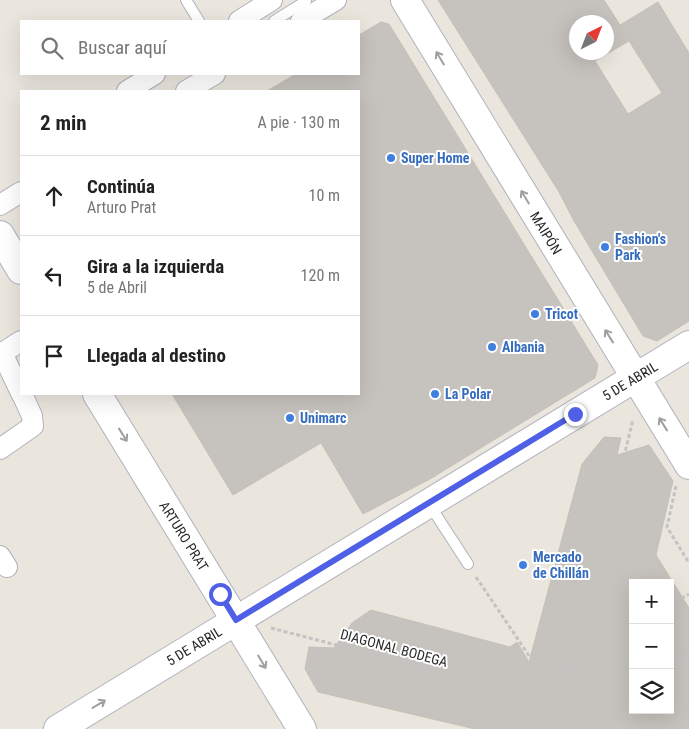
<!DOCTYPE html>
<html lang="es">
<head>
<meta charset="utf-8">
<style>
	body { margin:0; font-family:"Roboto Condensed",sans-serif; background:#f6f6f6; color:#222 }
	.controls { position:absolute; right:15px; bottom:15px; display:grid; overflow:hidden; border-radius:0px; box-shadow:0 5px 20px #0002 }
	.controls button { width:45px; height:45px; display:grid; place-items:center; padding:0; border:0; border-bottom:1px solid #e0e0e0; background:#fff; color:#222; font:25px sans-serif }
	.compass { position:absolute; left:569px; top:15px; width:45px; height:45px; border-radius:50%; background:#fff; box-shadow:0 5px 20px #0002; rotate:42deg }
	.stop { position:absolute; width:15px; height:15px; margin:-11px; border:4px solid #4f5fe6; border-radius:50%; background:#fff }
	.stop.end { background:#4f5fe6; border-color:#fff; box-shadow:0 1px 5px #0008 }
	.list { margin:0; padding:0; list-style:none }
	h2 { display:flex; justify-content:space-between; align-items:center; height:65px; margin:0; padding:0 20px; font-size:21px }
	h2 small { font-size:16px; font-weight:400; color:#767676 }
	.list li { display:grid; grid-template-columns:32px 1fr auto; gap:15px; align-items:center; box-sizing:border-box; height:80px; padding:0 20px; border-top:1px solid #e0e0e0 }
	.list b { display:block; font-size:19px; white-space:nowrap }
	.list p { margin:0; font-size:16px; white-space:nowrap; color:#767676 }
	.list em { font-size:16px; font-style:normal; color:#767676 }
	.icon { flex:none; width:28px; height:28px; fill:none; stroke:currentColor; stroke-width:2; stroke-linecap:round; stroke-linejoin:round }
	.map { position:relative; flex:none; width:689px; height:729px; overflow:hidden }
	.search { position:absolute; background:#fff; box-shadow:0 5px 20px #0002; left:20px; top:20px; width:340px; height:55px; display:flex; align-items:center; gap:12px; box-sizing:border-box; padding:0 18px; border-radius:0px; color:#767676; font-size:19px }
	.panel { position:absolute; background:#fff; box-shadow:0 5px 20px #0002; left:20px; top:90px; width:340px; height:305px; border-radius:0px }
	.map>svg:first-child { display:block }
	.building { fill:#c6c2bd; stroke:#c5c1b7; fill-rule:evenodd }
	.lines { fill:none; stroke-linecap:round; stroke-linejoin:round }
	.lane-casing { stroke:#b1b2bc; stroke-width:12 }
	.street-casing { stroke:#b1b2bc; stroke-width:22 }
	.secondary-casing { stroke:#b1b2bc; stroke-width:30 }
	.path { stroke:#c3c3c3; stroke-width:3; stroke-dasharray:4 2.5; stroke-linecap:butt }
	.lane { stroke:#fff; stroke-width:10 }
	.street { stroke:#fff; stroke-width:20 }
	.secondary { stroke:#fff; stroke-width:28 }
	.oneway { stroke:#9f9f9f }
	.route { stroke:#4f5fe6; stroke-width:6 }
	.shop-dot { fill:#3f7fe0; stroke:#fff; stroke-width:2 }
	.labels { text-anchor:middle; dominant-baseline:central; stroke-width:4; stroke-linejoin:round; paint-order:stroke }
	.shop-label { font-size:14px; font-weight:bold; fill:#366cbe; stroke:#fff; text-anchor:start }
	.street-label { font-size:14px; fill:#2a2a2a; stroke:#fff }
</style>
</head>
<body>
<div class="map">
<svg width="689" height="729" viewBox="0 0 689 729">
	<rect width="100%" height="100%" fill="#eae6dd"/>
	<!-- building -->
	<g class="building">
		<path d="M438,0h166l16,25 38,-23 31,51v268l-32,20 -14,-5 -69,-115 -15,-29zM576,22h30v30h-30zM629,41l33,52 -34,21 -33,-53z"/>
		<path d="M381,22l8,2 209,341 -3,13 -165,101 -67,35 -42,-71 -88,52 -61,-101h187v-303h-92l29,-17h63v-39z"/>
		<path d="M604,437l17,1 -4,17 32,-10 24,36 -17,74 33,53v121h-214l-157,-37 -13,-23 4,-22 25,1 18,-25 19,-13 139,37 7,-5 12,20 53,-198zM633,583h37v127h-37z"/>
	</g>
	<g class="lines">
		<!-- lane casing -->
		<g class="lane-casing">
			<g id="lane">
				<path d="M186,0l13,21"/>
				<path d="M274,21l32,-20"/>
				<path d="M429,504l39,60"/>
			</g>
		</g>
		<!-- street casing -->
		<g class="street-casing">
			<g id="street">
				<path d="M239,21l33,-21"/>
				<path d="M301,21l35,-21"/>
				<path d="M127,91l28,-17"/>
				<path d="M186,91l29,-17"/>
				<path d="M0,205l21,-13"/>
				<path d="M21,341l-14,9 -3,7 17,36"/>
				<path d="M0,449l33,-23 -1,-10 -10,-22"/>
				<path d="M0,556l7,11"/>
			</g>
		</g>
		<!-- secondary casing -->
		<g class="secondary-casing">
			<g id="secondary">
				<path d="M405,0l284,465"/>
				<path d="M0,235l21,35"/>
				<path d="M97,394l205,335"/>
				<path d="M58,729l631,-384"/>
			</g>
		</g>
		<!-- path -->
		<g class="path">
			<path d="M661,43l18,30"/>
			<path d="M682,80l-3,-7 10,-6"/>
			<path d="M676,486l-9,41 22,36"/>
			<path d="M476,577l66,98"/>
			<path d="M670,605l19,-11"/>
			<path d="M271,628l258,67"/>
			<path d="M670,657l3,4 16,-9"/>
			<path d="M573,672l60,-253"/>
			<path d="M588,686l45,-27"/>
			<path d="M591,709l7,1"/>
			<path d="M545,729c-42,-27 6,-83 38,-50 5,6 9,13 9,21 1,12 -6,24 -17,29"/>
		</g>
		<!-- lane -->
		<use href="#lane" class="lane"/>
		<!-- street -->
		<use href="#street" class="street"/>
		<!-- secondary -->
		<use href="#secondary" class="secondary"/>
	</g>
	<!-- one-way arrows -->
	<defs><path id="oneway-shaft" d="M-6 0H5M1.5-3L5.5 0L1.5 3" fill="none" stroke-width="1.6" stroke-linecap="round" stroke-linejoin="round" transform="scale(1.25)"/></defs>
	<g class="oneway">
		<use href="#oneway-shaft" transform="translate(440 58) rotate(-121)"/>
		<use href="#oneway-shaft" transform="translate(525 197) rotate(-121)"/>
		<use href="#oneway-shaft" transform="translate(609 336) rotate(-122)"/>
		<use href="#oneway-shaft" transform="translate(663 424) rotate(-122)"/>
		<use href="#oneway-shaft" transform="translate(123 435) rotate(58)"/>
		<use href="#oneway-shaft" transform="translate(262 662) rotate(59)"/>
		<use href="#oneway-shaft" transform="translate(99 704) rotate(-31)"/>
	</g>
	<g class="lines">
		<!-- route -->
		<path class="route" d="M220,594l16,26 339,-206"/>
	</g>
	<!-- markers -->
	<g class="shop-dot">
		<circle cx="391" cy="158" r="5"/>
		<circle cx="605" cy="247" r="5"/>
		<circle cx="535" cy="314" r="5"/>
		<circle cx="492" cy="347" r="5"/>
		<circle cx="435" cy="394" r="5"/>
		<circle cx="290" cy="418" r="5"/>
		<circle cx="523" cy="565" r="5"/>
	</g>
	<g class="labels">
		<!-- shop labels -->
		<g class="shop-label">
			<text x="401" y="158">Super Home</text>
			<text x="615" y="239">Fashion's<tspan x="615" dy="16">Park</tspan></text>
			<text x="545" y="314">Tricot</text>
			<text x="502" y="347">Albania</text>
			<text x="445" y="394">La Polar</text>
			<text x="300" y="418">Unimarc</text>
			<text x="533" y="557">Mercado<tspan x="533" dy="16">de Chillán</tspan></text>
		</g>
		<!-- street labels -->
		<g class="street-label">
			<text transform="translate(546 233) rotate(59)">MAIPÓN</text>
			<text transform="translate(630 381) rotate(-31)">5 DE ABRIL</text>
			<text transform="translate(184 536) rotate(58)">ARTURO PRAT</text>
			<text transform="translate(194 646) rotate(-31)">5 DE ABRIL</text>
			<text transform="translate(394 648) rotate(15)">DIAGONAL BODEGA</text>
		</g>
	</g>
</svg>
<div class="controls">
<button>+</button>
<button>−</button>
<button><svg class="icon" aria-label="layers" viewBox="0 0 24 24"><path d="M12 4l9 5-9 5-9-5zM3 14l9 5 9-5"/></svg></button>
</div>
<svg class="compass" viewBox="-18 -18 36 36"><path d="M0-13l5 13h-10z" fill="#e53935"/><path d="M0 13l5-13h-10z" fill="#767676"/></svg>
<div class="stop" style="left:220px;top:594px"></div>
<div class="stop end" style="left:575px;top:414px"></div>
<div class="search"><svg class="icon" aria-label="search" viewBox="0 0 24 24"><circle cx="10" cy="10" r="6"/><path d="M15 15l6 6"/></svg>Buscar aquí</div>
<section class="panel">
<h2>2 min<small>A pie · 130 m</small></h2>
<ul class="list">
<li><svg class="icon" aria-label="ahead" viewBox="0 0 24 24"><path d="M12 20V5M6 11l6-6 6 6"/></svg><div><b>Continúa</b><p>Arturo Prat</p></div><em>10 m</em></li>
<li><svg class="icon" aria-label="left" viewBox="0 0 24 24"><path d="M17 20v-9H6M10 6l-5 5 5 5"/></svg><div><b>Gira a la izquierda</b><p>5 de Abril</p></div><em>120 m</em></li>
<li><svg class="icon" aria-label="arrive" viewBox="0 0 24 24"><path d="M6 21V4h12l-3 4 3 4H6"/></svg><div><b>Llegada al destino</b></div></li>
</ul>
</section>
</div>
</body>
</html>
